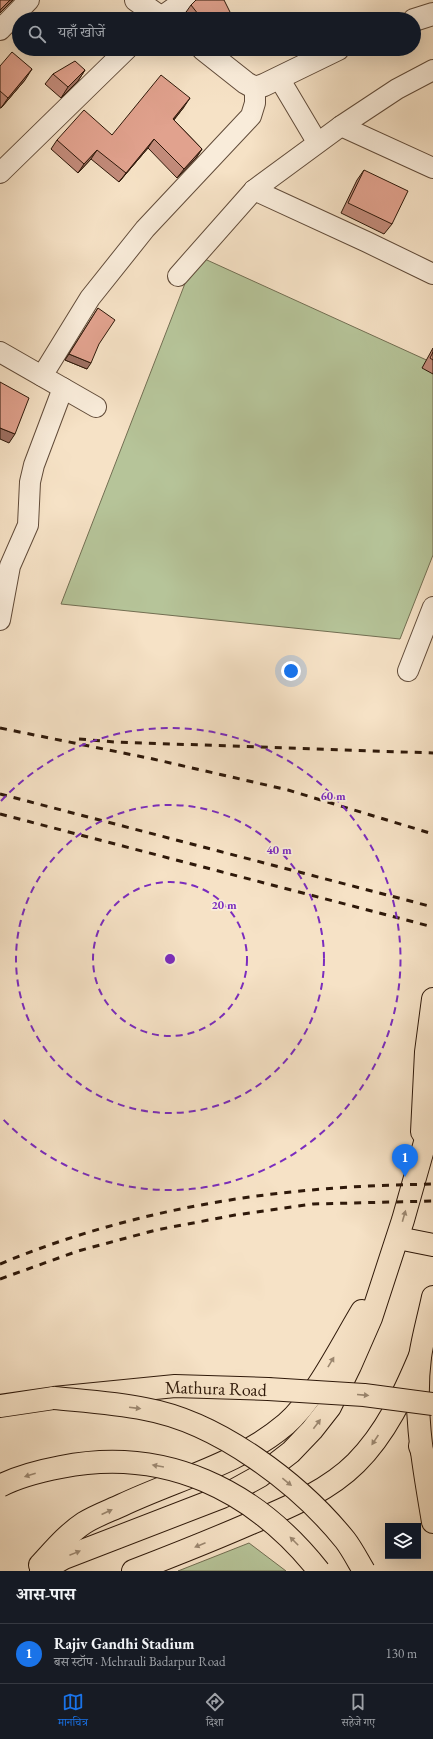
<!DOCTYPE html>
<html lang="hi">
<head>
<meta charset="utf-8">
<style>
	body { margin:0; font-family:"EB Garamond","Noto Serif Devanagari",serif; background:#20242c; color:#f1f3f6 }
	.controls { position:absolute; right:12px; bottom:12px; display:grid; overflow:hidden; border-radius:0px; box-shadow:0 4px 16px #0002 }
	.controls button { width:36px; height:36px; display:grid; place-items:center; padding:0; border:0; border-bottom:1px solid #363941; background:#171b24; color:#f1f3f6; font:20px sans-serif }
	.you { position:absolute; left:291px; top:671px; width:14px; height:14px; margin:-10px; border:3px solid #fff; border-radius:50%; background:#1a73e8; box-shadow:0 0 0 6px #1a73e833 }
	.badge { display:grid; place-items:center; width:26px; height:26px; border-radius:50%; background:#1a73e8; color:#fff; font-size:13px; font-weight:700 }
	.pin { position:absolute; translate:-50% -33px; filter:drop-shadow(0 1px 2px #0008) }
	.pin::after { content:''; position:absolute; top:21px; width:14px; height:12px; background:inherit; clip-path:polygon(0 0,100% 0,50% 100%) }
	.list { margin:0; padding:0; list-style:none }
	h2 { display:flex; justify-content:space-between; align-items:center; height:52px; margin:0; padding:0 16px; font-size:17px }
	h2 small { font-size:13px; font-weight:400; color:#9ea1a6 }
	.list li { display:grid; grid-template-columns:26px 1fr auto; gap:12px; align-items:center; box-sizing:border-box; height:60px; padding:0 16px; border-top:1px solid #363941 }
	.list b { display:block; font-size:15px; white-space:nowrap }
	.list p { margin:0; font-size:13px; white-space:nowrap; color:#9ea1a6 }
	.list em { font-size:13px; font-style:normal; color:#9ea1a6 }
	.icon { flex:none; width:22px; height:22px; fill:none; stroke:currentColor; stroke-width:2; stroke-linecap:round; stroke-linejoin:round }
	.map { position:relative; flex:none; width:433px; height:1571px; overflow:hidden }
	.search { position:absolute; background:#171b24; box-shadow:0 4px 16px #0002; left:12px; right:12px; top:12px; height:44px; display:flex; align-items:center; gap:10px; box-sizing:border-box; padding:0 14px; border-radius:22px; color:#9ea1a6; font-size:15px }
	.sheet { height:112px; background:#171b24 }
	nav { display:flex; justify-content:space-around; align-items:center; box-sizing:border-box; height:56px; border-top:1px solid #363941; background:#171b24; font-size:11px; color:#9ea1a6 }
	nav a { display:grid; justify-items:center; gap:2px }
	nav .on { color:#1a73e8 }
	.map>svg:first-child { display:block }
	.green { fill:#b6c499; stroke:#726e52 }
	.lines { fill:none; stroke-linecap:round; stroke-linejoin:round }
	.minor-casing { stroke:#614b39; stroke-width:22 }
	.tertiary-casing { stroke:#614b39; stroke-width:24 }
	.primary-casing { stroke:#2f190a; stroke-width:24 }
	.trunk-casing { stroke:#2f190a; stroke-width:24 }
	.minor { stroke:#f9ecda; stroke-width:20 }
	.tertiary { stroke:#f9ecda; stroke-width:22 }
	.primary { stroke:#f6e2c6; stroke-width:22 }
	.trunk { stroke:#f6e2c6; stroke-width:22 }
	.rail { stroke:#2f190a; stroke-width:3; stroke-dasharray:7 7; stroke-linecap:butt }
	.trunk-bridge-casing { stroke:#2f190a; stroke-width:24; stroke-linecap:butt }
	.trunk-bridge { stroke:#f6e2c6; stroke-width:22 }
	.wall { fill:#c28b7a; stroke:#2f190a }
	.shaded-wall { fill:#9e7163; stroke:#2f190a }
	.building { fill:#e1a28e; stroke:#2f190a }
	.oneway { fill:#9c8871 }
	.ring { fill:none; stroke:#7b2cbf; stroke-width:2; stroke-dasharray:7 5 }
	.labels { text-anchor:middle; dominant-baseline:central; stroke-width:3.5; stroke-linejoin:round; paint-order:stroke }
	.street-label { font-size:18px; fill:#2f190a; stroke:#f9ecda }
	.centre { fill:#7b2cbf; stroke:#f9ecda; stroke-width:2 }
	.ring-label { font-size:12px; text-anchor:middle; font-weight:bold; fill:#7b2cbf; stroke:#f9ecda; stroke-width:3.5; stroke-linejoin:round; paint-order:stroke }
</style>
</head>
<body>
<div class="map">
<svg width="433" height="1571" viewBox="0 0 433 1571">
	<rect width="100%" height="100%" fill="#f6e2c6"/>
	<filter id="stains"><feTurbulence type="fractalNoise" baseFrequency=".005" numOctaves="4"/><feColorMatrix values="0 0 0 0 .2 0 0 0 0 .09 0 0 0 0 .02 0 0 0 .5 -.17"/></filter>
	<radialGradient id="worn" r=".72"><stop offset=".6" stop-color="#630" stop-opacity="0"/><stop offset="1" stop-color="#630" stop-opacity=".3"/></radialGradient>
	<!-- green -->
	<g class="green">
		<path d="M196,255l237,108v192l-33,84 -339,-35z"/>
		<path d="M249,1543l37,28h-108z"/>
	</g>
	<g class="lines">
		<!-- minor casing -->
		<g class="minor-casing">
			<g id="minor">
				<path d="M158,19l27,-19"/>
				<path d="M0,30l29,-30"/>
				<path d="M279,78l38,64"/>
				<path d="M341,126l92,42"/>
				<path d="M0,173l127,-124"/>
				<path d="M254,190l113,52 66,32"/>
				<path d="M178,276l76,-86 87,-64 56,-37 36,-19"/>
				<path d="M0,352l96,55"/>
				<path d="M42,376l48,-78 55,-69 106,-113 4,-13v-15"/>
				<path d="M0,620l10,-54 18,-41 2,-43 4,-17 29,-77"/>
				<path d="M408,671l25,-64"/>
			</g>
		</g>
		<!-- tertiary casing -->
		<g class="tertiary-casing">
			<g id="tertiary">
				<path d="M136,0l27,19"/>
				<path d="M414,20l19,-6"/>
				<path d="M203,49l43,34 9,5 9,-3 74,-36"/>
			</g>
		</g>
		<!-- primary casing -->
		<g class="primary-casing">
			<g id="primary">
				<path d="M422,1132l4,-80 7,-53"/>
				<path d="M398,1238l35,7"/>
				<path d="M433,1297c-4,19 -10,40 -13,60 -7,56 4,110 13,165"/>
				<path d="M40,1565c14,-15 26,-30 44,-42 11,-7 25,-12 38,-18 55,-26 117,-41 164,-81 29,-25 56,-80 76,-113"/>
				<path d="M41,1571l23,-13 158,-61 38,-21 31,-24 21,-22 18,-23 20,-41 21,-48 32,-98 30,-106"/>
			</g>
		</g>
		<!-- trunk casing -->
		<g class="trunk-casing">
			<g id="trunk">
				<path id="s1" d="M0,1406l54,-8 121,-12 93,3"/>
				<path d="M420,1446l13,35"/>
				<path d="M133,1571c39,-15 77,-30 116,-47 37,-16 78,-32 107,-61 30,-30 48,-69 64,-107"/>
			</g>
		</g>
		<!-- minor -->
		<use href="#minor" class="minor"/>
		<!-- tertiary -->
		<use href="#tertiary" class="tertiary"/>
		<!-- primary -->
		<use href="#primary" class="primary"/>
		<!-- trunk -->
		<use href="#trunk" class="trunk"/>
		<!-- rail -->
		<g class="rail">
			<path d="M0,728l153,31 135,31 145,44"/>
			<path d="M79,739l36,3 318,11"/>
			<path d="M0,794l433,113"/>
			<path d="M0,814l433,113"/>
			<path d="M0,1264c98,-41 206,-65 312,-74 40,-4 81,-5 121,-6"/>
			<path d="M0,1279l78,-28 78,-21 79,-15 78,-11 120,-3"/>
		</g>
		<!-- trunk-bridge casing -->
		<g class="trunk-bridge-casing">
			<g id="trunk-bridge">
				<path d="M268,1389l96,6 69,9"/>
				<path d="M54,1398c30,3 61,5 91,11 73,13 154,74 200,131 7,9 13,21 19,31"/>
				<path d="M0,1486c19,-10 40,-15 61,-19 104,-21 194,23 258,104"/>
			</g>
		</g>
		<!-- trunk-bridge -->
		<use href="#trunk-bridge" class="trunk-bridge"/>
	</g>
	<!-- wall -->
	<g class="wall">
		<path d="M191,5l37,14h-41l-3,-4z"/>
		<path d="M0,66l25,14 -24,28h-1z"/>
		<path d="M85,70l-7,11 -17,17 -16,-14 8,-10z"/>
		<path d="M184,107l-10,13 28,29 -6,9 -19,20 -29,-30 -29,34 -28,-23 -13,14 -27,-24 6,-9 55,-5z"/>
		<path d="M364,170l28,54 -8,10 -43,-21 16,-33z"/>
		<path d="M98,308l-11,61 -22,-9z"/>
		<path d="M433,348v26l-11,-6z"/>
	</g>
	<!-- shaded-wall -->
	<g class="shaded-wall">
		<path d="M10,0h3l-13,13v-3z"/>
		<path d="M231,14l-3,5h-4z"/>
		<path d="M32,69l-7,11 -24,28 7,-10z"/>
		<path d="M85,70l-7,11 -17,17 7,-11z"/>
		<path d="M190,98l-6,9 -17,21 6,-9z"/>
		<path d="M154,139l-6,9 -29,34 7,-9z"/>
		<path d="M202,149l-6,9 -19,20 7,-9z"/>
		<path d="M97,150l-6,9 -13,14 6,-9z"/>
		<path d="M69,354l22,9 -4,6 -22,-9z"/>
		<path d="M0,428l15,6 -6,9 -9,-4z"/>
	</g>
	<!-- building -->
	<g class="building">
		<path d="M0,0h10l-10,10z"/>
		<path d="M196,0h28l7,14 -7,5h-22l-11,-14z"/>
		<path d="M12,52l20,17 -24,29 -8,-7v-25z"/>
		<path d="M75,61l10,9 -17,17 -15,-13z"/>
		<path d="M161,75l29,23 -17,21 29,30 -18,20 -30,-30 -28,34 -29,-23 -13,14 -27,-24 27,-30 28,25z"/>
		<path d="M364,170l44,21 -16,33 -44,-21z"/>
		<path d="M98,308l17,12 -16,24 -8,19 -22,-9z"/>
		<path d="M433,352v8l-3,-2z"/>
		<path d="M0,382l29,16 -14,36 -15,-6z"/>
	</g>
	<!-- one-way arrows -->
	<defs><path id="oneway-solid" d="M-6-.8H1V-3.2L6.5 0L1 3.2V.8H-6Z"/></defs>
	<g class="oneway">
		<use href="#oneway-solid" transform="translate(404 1216) rotate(-74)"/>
		<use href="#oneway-solid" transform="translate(331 1362) rotate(-59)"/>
		<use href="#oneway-solid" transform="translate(363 1395) rotate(5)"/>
		<use href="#oneway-solid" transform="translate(135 1408) rotate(7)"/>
		<use href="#oneway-solid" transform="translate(317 1424) rotate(-53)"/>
		<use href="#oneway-solid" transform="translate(375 1440) rotate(124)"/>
		<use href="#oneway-solid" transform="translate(158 1466) rotate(-170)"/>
		<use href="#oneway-solid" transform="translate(30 1475) rotate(162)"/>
		<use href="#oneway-solid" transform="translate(287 1482) rotate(39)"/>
		<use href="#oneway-solid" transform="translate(107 1512) rotate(-25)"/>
		<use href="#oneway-solid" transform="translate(294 1541) rotate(-135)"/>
		<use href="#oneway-solid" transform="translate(200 1545) rotate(157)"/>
		<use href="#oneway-solid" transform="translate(75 1553) rotate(-22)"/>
	</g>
	<!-- distance rings -->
	<g class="ring">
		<circle cx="170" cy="959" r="77"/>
		<circle cx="170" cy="959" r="154"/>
		<path d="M1 801A231 231 0 1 1 1 1117"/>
	</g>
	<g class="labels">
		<!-- street labels -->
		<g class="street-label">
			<text stroke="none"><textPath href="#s1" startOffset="217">Mathura Road</textPath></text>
		</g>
	</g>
	<circle cx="170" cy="959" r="6" class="centre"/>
	<g class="ring-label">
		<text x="333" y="800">60 m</text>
		<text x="279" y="854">40 m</text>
		<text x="224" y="909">20 m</text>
	</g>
	<rect width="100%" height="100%" filter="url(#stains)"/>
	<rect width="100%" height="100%" fill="url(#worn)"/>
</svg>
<div class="controls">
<button><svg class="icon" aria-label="layers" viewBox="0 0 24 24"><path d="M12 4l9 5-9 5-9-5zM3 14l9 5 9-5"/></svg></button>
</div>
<div class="you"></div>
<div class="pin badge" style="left:405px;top:1177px">1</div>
<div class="search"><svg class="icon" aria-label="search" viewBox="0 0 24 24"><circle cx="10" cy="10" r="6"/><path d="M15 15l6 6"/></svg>यहाँ खोजें</div>
</div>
<section class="sheet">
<h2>आस-पास<small></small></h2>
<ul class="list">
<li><span class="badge">1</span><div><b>Rajiv Gandhi Stadium</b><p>बस स्टॉप · Mehrauli Badarpur Road</p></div><em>130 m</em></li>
</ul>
</section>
<nav>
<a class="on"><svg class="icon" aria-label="map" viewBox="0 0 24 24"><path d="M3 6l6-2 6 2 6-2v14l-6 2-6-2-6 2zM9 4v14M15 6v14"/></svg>मानचित्र</a>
<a><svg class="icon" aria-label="directions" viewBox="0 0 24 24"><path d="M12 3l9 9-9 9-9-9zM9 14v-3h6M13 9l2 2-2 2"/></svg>दिशा</a>
<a><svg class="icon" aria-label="saved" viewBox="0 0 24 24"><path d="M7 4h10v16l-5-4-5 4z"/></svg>सहेजे गए</a>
</nav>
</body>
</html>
